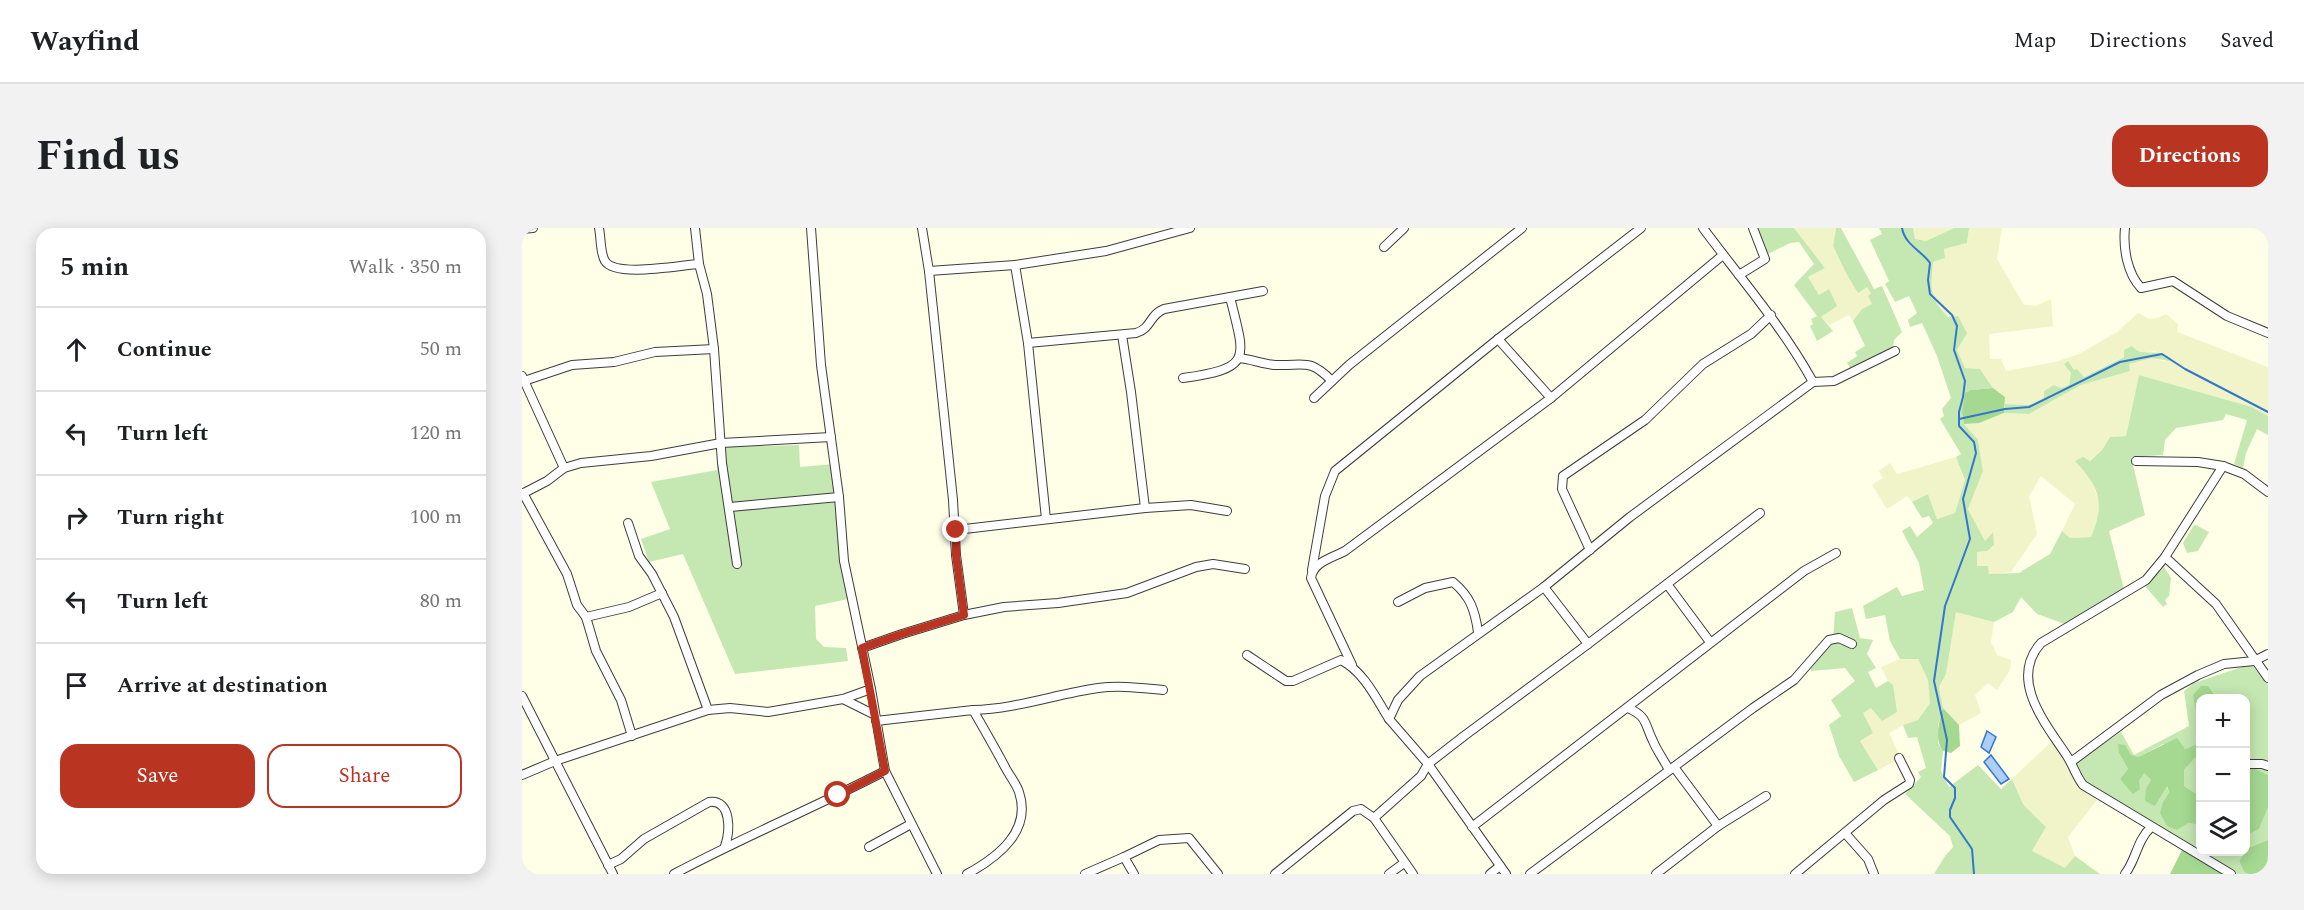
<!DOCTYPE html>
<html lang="en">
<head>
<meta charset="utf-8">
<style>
	body { margin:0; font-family:Spectral,serif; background:#f2f2f2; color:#202124 }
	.controls { position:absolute; right:18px; bottom:18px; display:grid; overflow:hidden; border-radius:12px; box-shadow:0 3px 15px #0003 }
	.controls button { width:54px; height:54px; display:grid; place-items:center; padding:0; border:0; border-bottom:2px solid #e0e0e0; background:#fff; color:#202124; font:30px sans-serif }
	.stop { position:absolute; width:18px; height:18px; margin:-14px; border:4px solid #ba3422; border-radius:50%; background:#fff }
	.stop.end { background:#ba3422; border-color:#fff; box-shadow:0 2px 6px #0008 }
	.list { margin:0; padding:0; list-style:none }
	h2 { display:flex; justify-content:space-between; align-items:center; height:78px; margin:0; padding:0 24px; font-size:26px }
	h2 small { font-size:20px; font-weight:400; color:#757577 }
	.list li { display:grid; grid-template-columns:39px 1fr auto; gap:18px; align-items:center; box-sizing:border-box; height:84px; padding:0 24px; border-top:2px solid #e0e0e0 }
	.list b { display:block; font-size:22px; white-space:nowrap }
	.list em { font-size:20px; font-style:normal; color:#757577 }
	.actions { display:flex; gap:12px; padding:18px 24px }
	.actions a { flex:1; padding:14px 0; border:2px solid #ba3422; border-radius:18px; text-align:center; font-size:21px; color:#ba3422 }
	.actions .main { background:#ba3422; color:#fff }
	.icon { flex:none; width:33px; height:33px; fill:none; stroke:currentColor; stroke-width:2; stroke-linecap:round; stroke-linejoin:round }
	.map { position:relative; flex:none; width:1746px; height:646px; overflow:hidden; border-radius:18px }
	header { display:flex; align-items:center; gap:36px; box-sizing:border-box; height:84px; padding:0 30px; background:#fff; border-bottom:2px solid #e0e0e0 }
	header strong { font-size:28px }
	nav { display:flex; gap:33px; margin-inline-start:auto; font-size:21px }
	.intro { display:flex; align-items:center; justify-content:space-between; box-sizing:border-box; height:144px; padding:0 36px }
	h1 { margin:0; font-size:42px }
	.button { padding:15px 27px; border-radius:18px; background:#ba3422; color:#fff; font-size:21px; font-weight:700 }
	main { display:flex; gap:36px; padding:0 36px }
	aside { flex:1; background:#fff; border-radius:18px; box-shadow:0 3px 15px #0003 }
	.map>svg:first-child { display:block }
	.farmland { fill:#f1f4c8 }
	.green { fill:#c5e8b2 }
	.forest { fill:#a5d991 }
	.water { fill:#accef7; stroke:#3276ce; stroke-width:1.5 }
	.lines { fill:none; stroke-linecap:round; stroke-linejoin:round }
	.stream { stroke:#3276ce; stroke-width:2 }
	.minor-casing { stroke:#3d3d3d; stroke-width:10 }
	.minor { stroke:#fff; stroke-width:8 }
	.route { stroke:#ba3422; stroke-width:8 }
</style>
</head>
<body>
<header>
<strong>Wayfind</strong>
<nav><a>Map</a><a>Directions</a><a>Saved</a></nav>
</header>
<div class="intro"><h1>Find us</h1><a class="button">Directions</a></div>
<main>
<aside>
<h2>5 min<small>Walk · 350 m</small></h2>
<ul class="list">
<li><svg class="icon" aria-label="ahead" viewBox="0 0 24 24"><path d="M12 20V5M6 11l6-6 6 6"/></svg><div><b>Continue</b></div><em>50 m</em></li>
<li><svg class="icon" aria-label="left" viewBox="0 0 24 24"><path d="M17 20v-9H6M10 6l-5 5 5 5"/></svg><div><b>Turn left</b></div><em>120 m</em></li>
<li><svg class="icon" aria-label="right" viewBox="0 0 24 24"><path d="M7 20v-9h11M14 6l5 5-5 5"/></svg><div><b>Turn right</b></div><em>100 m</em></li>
<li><svg class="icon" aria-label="left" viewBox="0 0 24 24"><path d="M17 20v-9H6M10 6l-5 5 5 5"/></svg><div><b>Turn left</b></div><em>80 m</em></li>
<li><svg class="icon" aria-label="arrive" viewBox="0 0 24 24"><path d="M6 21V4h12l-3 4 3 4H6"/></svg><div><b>Arrive at destination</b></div></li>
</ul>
<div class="actions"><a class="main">Save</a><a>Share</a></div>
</aside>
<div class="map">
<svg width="1746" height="646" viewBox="0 0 1746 646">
	<rect width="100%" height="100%" fill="#fffee7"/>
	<!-- farmland -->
	<g class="farmland">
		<path d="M1272,0h42l-3,18 14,29 11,17 9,-5 5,6v11l-10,5 -9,12 -4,-6 -20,10 -9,-8 16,-11 -7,-17 -10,6 -11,-18 17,-9z"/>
		<path d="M1391,0h41l-28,13 -11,-2z"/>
		<path d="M1447,0h33l-5,31 27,46 12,1 15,-7 2,27 -64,8 1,25h11l5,12 49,-9 24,-8 38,-22 21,-19 11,6 9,-1 8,-4 12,10 -1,8 91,35v49l-16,-9 -113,-32 -13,61 -16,1 -8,13 -13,11 2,18 8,22v19l-8,17 -21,1 -8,-7 13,-27 -34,-28 -12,20 8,38 -26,38 -22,3 -12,-9v-14l10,-1 6,-19 -8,9 -17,-32 15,-38 -5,-31 -14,-16 15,-1 25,-10 25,1 52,-29 49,-15 -2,-6 24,-6 15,4 -12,-11 -13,2 -6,-3 -53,27 -6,-8 -6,4 -2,12 -8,3 -7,-3 -9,6v7l-16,7 -24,-1v-7l-12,-9 -13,-19 -15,-1 -8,-18 -9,-33 -13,-13 -4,-17 2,-25 11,-13 23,-6z"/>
		<path d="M1434,229l9,23 -10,33 -18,6 -9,-25 -16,8 -5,-6 -20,13 -15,-24 11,-7 -4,-7 11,-8 7,11z"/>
		<path d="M1434,383l38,11 -3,20 6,13 14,5 -1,10 -13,20 -9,-7 -13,12 6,18 -22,12 -16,-17 -4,-21 7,-13z"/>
		<path d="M1378,431h18l10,21 3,22 -13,18 -15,5 -14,8 12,25 -23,12 -18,-29 13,-8 -11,-20 9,-5 18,-25 -8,-16z"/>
		<path d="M1531,512l24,42 20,18 -29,37 7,19 -10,13 -33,-18 14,-24 -23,-23 -11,-25z"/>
	</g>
	<!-- green -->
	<g class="green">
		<path d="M1234,0h38l31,40 -17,9 11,18 10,-6 8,17 -16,11 12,14 -16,10 -7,-15 3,-2 -2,-5 6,-3 -23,-31 20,-21 -15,-22 -9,1 -22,11z"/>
		<path d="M1314,0h5l33,61 8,-3 20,46 -8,8 -1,8 -41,23 -5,-8 10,-7 -2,-4 10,-6 -12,-25 9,-12 10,-5 -4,-8 3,-3 -4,-6 -9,6 -11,-18 -14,-29z"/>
		<path d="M1357,0h34l2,11 11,2 28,-13h15l-2,15 -23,6 1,9 -12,4c-2,27 -5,35 15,55l10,-1 9,17 -10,17 8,18 15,1 13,19 -22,2 -9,23 2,11 14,16 5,31 -15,38 17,32 8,-9 1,13 -7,6 -10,1v14h11l1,8 30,-1 31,-19 12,-23 8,7 21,-1c15,-35 8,-50 -16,-76l8,-4 7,4 12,-11 8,-13 16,-1 13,-61 113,32 16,9v19l-11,-6 -11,24 -3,15 -9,-4 13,-44 -21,-6 -3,6 -47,8 -11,12 -2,15 -32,2 14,58 -36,16 15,58 -59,35 -28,-10 -16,-17 -8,15 -19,10 -38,-10 -10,62 -7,13 4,21 -5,17v18l5,8 -2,20 8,16 29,-22 23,24 11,-10 11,25 23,23 -14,24 33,17 10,-12 25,18h-166l11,-18 8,-9 -3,-11 -45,-42 16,-17 -3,-5 8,-4 -9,-31 -9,1 -5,-13 15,-5 12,-17 -2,-23 -10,-21h-18l-10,-18 -5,-26 -19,4 -3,-13 34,-19 5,9 22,-6 -5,-27 -17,-32 8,-5 7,11 16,-14 -4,-7 -7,2 -10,-16 16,-8 9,25 18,-6 10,-33 -9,-23 5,-3 -21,-35 4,-3 -2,-7 9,-11 -14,-42 -15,-33 -12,4 -2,-7 9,-7 -8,-17 -14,6 -10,-18 4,-3 -19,-41 12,-6z"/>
		<path d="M1610,118c9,12 23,1 39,12l-1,3 -18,-3 -23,6 1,7 -49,14 -52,29 -25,-1 1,-9 24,1 15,-7v-7l10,-6 7,3 8,-3 2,-12 -7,-9 4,-3 6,9 3,-1 7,8 40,-20v-7z"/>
		<path d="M277,217l1,22 34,-3 14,135 -33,7 1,33 8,8 22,1 2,13 -113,13 -52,-120 -34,8 -8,-23 29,-10 -19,-47 66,-12v-23z"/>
		<path d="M1672,297h2l13,7 -11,19 -11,2 -4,-10z"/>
		<path d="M1642,339l7,11 -2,18 -4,4 2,4 -4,3 -18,-21z"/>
		<path d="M1330,380l8,30 13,2 -6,14 9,14 -8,4 8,16 12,-7 5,4 4,27 -15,9 -11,-13 -8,5 10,20 -13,8 18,29 -24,12 -15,-26 -10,-31 12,-9 -10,-16 24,-19 -10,-13 -34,3 -1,-5 15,-18 8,-6 2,-30z"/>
		<path d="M1729,436l17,20v91l-16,-8 -6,3v-43l3,-4v-6l-3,-1v-18h-27l-11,-12h-7l-4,32 3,3v22l-15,6 -22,-5 -25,13 -19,-4 9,16 -8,10 19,2 4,-9 8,8 3,26 12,-21 3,7 -6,10 25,21 12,2v26l-109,-64 -10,-9 -5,-11 1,-5 44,-30 13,23 55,-29 -5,-35 10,-8z"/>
		<path d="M1678,528v40l-16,-10v-16l11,-12z"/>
		<path d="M1746,580v32l-20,8 -2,3v-15l13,-7z"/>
		<path d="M1679,624h44l-6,9 5,11 5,2h-11z"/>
	</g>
	<!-- forest -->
	<g class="forest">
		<path d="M1471,160l12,9 -1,16 -25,10 -15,1 -2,-11 3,-20 6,-3z"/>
		<path d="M1679,458h7l10,12h-18v23l-3,-3 -4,-23z"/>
		<path d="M1421,480l16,17 1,21 -9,7 -8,-2c-9,-13 -4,-28 0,-43z"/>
		<path d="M1655,510l8,11 15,-6v13l-5,2 -11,12v16l16,10v29l-12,-2 -11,7 -10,-4 -7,-13 3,-11 6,-10 -2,-6 -12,20 -10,-5 1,-12 5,-9 -7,-7 -5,8 1,8 -7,5 -13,-15 8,-10 -9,-16 -1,-9 7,1 6,10 7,2z"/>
		<path d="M1730,539l16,8v33l-9,21 -13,7v-66z"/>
		<path d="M1746,612v34h-19l-5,-2 -5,-11 9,-13z"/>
		<path d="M1661,620l42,26h-55z"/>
	</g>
	<!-- water -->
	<g class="water">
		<path d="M1465,503l9,6 -7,16 -8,-6z"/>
		<path d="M1469,527l18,24 -8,5 -17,-22z"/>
	</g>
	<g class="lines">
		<!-- stream -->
		<g class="stream">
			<path d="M1380,0c3,17 19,22 28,35l-2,17 2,14 22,21 5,11 -3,24 11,31 -2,16 -4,15v14l15,16 2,11 -13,46 7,40 -25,67 -11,75 13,59 -3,37 11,11v10l-5,12v7l22,32 2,25"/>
			<path d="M1437,191l46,-10 24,-2 91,-45 42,-8 23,15 83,43"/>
		</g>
		<!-- minor casing -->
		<g class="minor-casing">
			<g id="minor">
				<path d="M77,0c2,9 1,25 6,33 10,17 76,4 94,3"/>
				<path d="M173,0l4,36 8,30 7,55 8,114 15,101"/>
				<path d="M289,0l10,137 18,132 5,64 27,128 14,82 52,103"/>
				<path d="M400,0l7,43 24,229 3,55 8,60 40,-8 54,-4 69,-10 69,-26 17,-3 32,5"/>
				<path d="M1181,0c38,51 79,98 110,154l21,-1 61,-30"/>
				<path d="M1603,0c-2,20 2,45 16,60l32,-7 54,35 41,17"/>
				<path d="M0,1l11,-1"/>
				<path d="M862,19l20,-19"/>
				<path d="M493,37l13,78 18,176"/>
				<path d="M407,43l86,-6 91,-14 84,-23"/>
				<path d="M1217,47l26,-16 -12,-31"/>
				<path d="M600,107l9,57 14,116"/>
				<path d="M976,111l53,59"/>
				<path d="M506,115l108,-10c16,-5 13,-18 28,-24l99,-18"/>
				<path d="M717,130c12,1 27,7 37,7 29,1 33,-7 56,16"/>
				<path d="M0,148l42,92"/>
				<path d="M661,150c71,-10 62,-19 47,-81"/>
				<path d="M2,153l48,-16 42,-3 41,-10 59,-3"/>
				<path d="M792,170l35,-33 173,-137"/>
				<path d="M1614,233l62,1 25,4"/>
				<path d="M1,265l44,81 10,31 9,12 43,-10 33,-14"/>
				<path d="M0,266l25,-13 17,-13 17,-5 70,-7 70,-13 110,-6"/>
				<path d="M208,279l109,-10"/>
				<path d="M106,295l11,33 13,18 22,43 34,93"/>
				<path d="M434,302l189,-22 46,-3 36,6"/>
				<path d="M1068,322l-28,-61 1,-13 82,-56 58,-56 48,-30 20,-19"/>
				<path d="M1643,329l51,47 52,74"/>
				<path d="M790,342l13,-74 10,-25 163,-132 143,-111"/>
				<path d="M1145,356l43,58"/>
				<path d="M1022,359l44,57"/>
				<path d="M876,374l27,-14 28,-6c17,14 22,28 25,50"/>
				<path d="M64,389l10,34 25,49 11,36"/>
				<path d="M340,420l40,-14 62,-19"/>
				<path d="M725,427l39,26h7l48,-21c23,12 35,38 48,59"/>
				<path d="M830,437l-41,-87c2,-16 21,-20 34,-27l206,-153 172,-143"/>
				<path d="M0,468l91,178"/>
				<path d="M321,471l32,16"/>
				<path d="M1106,480c20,9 16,15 25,33 4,10 11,19 16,29"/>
				<path d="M451,482c43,-1 83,-16 125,-22 22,-3 43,0 65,2"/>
				<path d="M354,493l97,-11c11,19 22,38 32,57 4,8 11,16 14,25 13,39 -21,65 -52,82"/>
				<path d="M1549,534l90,-67 37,-20 26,-11 30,-3 14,-7"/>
				<path d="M1724,536h16l6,2"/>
				<path d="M1152,539l44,59"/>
				<path d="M0,547l33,-14 153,-51 22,-2 38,4 75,-13 28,-10"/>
				<path d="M950,599l332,-256 32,-18"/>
				<path d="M1323,605l23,26 6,15"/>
				<path d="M347,619l42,-23"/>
				<path d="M86,637l13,-6 23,-20 65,-37c23,-3 21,30 16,44"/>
				<path d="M152,646c69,-37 142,-67 211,-103"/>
				<path d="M563,646l39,-17"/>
				<path d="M612,646l-10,-17 35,-17 30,-2 29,36"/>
				<path d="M753,646l78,-63 8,-2 13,9"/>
				<path d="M867,646l15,-11"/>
				<path d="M891,646l-39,-56 47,-42 7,-12 36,-28 124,-92 172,-131"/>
				<path d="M968,646l10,-8"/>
				<path d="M984,646l-78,-110 -39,-45 9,-19 22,-24 124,-89 86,-70 183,-135"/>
				<path d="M1008,646l223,-166 41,-28 35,-40 10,-2 13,6"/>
				<path d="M1134,646l62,-48 48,-30"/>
				<path d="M1273,646l89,-74 25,-16 1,-4 -11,-22"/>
				<path d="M1603,646c12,-16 11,-32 26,-47"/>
				<path d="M1709,646l-148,-89c-7,-9 -10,-20 -16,-29 -21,-32 -59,-76 -26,-113l105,-63 19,-23 58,-91 21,8 24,18"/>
			</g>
		</g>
		<!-- minor -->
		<use href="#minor" class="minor"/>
	</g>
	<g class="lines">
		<!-- route -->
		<path class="route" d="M316,567l47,-24 -23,-123 40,-14 62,-19 -8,-60v-25"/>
	</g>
</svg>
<div class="controls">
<button>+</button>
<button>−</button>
<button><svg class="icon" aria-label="layers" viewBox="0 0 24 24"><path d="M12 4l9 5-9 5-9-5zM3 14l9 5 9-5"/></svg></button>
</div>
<div class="stop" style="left:316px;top:567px"></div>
<div class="stop end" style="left:434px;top:302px"></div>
</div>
</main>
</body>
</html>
